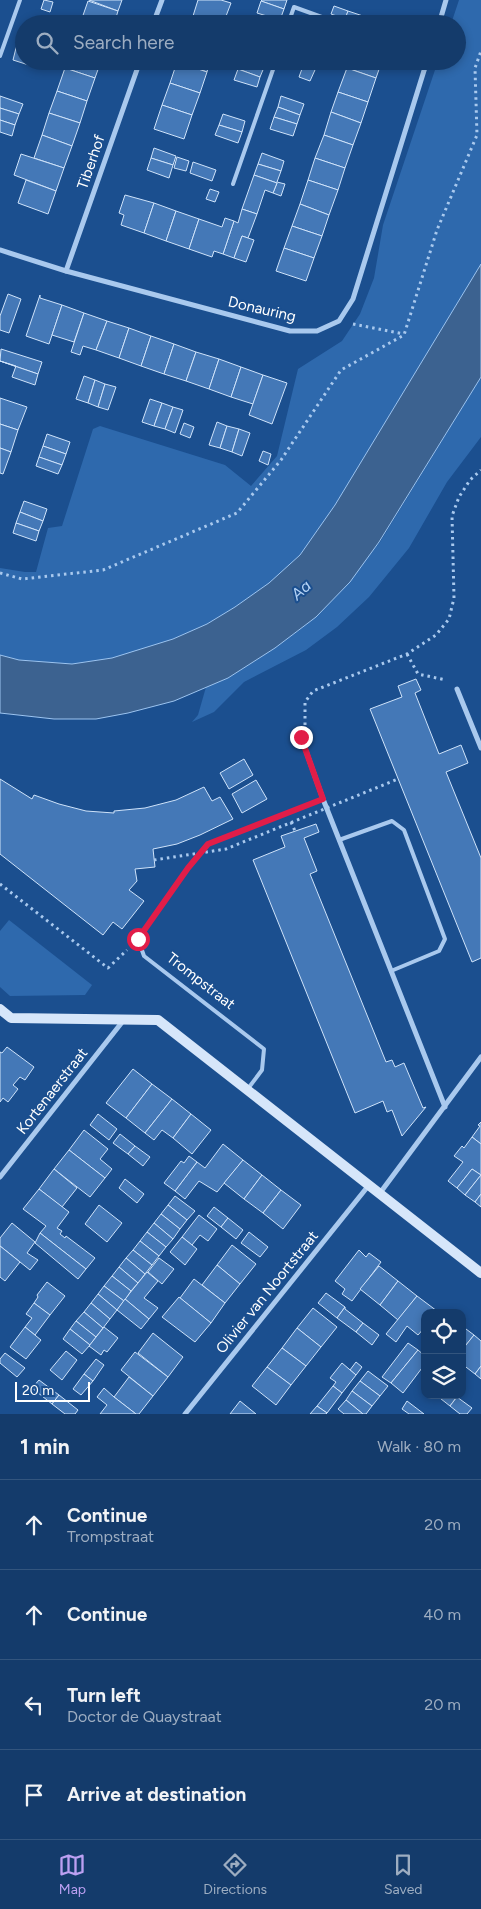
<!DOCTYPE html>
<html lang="en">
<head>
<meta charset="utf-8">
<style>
	body { margin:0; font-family:Figtree,sans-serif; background:#214673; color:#f1f3f6 }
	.controls { position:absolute; right:15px; bottom:15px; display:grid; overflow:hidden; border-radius:10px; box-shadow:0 2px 8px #0003 }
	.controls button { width:45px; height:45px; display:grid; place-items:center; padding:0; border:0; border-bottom:1px solid #33557e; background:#143b6b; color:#f1f3f6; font:25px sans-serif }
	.scale { position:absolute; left:15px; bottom:12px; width:75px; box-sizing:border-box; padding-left:5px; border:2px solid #fff; border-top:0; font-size:14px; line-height:18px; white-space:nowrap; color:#fff; -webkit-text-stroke:4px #1b4f8f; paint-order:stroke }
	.stop { position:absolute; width:15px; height:15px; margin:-11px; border:4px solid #e11d48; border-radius:50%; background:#fff }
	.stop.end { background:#e11d48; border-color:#fff; box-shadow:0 1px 5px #0008 }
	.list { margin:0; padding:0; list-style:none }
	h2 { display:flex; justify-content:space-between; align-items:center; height:65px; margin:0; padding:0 20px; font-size:21px }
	h2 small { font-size:16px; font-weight:400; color:#9dadc1 }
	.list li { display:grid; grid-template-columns:32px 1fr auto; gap:15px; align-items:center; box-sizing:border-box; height:90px; padding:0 20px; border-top:1px solid #33557e }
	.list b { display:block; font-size:19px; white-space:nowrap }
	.list p { margin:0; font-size:16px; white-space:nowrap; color:#9dadc1 }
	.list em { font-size:16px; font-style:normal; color:#9dadc1 }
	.icon { flex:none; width:28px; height:28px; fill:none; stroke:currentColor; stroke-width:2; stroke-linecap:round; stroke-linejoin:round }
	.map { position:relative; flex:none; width:481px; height:1414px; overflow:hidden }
	.search { position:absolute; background:#143b6b; box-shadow:0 2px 8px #0003; left:15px; right:15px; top:15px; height:55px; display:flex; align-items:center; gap:12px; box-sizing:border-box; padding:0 18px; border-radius:28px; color:#9dadc1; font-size:19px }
	.sheet { height:425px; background:#143b6b }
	nav { display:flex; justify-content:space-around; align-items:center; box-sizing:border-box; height:70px; border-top:1px solid #33557e; background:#143b6b; font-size:14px; color:#9dadc1 }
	nav a { display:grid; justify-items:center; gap:2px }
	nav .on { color:#bca0f2 }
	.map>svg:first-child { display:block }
	.green { fill:#2e69ad }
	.water { fill:#3c6290; stroke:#9cc4f0 }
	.building { fill:#4478b7; stroke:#cfe3fa }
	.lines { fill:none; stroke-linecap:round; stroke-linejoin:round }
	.path { stroke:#a9c9ee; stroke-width:3; stroke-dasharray:2.5 4; stroke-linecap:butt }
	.lane { stroke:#a9c9ee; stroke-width:4 }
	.street { stroke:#a9c9ee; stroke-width:5 }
	.secondary { stroke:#d6e6fa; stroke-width:10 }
	.path-bridge { stroke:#a9c9ee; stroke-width:3; stroke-dasharray:2.5 4; stroke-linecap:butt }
	.route { stroke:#e11d48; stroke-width:6 }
	.labels { text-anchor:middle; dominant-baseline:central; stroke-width:4; stroke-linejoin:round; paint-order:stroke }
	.street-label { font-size:15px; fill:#fff; stroke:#1b4f8f }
	.water-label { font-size:16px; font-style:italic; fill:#b5d3f5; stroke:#1b4f8f }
</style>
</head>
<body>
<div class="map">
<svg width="481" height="1414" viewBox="0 0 481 1414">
	<rect width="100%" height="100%" fill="#1b4f8f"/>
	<!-- green -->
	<g class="green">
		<path d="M459,0h22v264l-146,241 -35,50 -31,29 -34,23 -28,17 -34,15 -30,11 -31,8 -40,6 -53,-4 -19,-5v-87l25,4h11l12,-44 14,-2 31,-97 7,-3 125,39 26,21 26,-30 21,-87 44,-28 18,-27 14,-36 9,-53 55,-164h19v-37h-6z"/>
		<path d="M481,377v60l-34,45 -38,66 -40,49 -32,30 -31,23 -62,32 -30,30 -22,10 6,-7 8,-28 22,-9 47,-30 41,-31 64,-75z"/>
		<path d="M9,920l83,65 -7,10 -75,1 -10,-9v-56z"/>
	</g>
	<!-- water -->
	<path class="water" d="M481,264v113l-102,165 -29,40 -34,35 -41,31 -47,30 -54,23 -46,12 -32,6h-42l-54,-6v-58l19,5 53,4 40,-6 61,-19 34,-15 28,-17 34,-24 31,-28 35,-50z"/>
	<!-- building -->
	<g class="building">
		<path d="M44,0l9,2 -3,10 -9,-3z"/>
		<path d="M89,0h33l-4,11z"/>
		<path d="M198,0h23l10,3 -8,21h-8l-22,-8z"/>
		<path d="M262,0h25l-3,9 -23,-8z"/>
		<path d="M88,1l30,10 -4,13h-34z"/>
		<path d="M261,1l23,8 -4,11 -23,-7z"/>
		<path d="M334,6l14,5 -3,8 -14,-5z"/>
		<path d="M348,11l15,5 -2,8 -16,-5z"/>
		<path d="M193,16l22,8h-25z"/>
		<path d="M372,16l23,8h-25z"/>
		<path d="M20,38l4,1v12l-8,-3z"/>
		<path d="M16,48l8,3v10h13l-2,6 -22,-7z"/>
		<path d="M68,61h33l-6,17 -30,-10z"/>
		<path d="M177,61h33l-3,11z"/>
		<path d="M241,61h12l12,4 -5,12 -22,-8z"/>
		<path d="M293,61h26l-9,20 -11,-4 4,-11z"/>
		<path d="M349,61h33l-6,17 -29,-10z"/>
		<path d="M177,62l30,10 -7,21 -30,-10z"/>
		<path d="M65,68l30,10 -8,23 -30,-10z"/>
		<path d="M347,68l29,10 -8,24 -30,-10z"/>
		<path d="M238,69l22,8 -3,10 -23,-7z"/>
		<path d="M170,83l30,10 -8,22 -30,-10z"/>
		<path d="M57,91l30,10 -7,22 -31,-10z"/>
		<path d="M338,92l30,10 -7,21 -30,-11z"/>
		<path d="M0,96l23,8 -4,10 -19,-6z"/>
		<path d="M281,96l23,8 -4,11 -22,-8z"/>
		<path d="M162,105l30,10 -8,24 -30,-10z"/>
		<path d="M278,107l22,8 -3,9 -23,-7z"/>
		<path d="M0,108l19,6 -4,11 -15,-5z"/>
		<path d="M331,112l30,11 -8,22 -29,-10z"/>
		<path d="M49,113l31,10 -8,23 -30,-11z"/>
		<path d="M223,114l22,7 -3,11 -23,-7z"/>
		<path d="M274,117l23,7 -4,12 -23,-7z"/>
		<path d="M0,120l15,5 -3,11 -12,-4z"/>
		<path d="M219,125l23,7 -4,11 -23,-8z"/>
		<path d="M42,135l30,11 -8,22 -30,-10z"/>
		<path d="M324,135l29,10 -8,23 -30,-10z"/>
		<path d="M154,148l22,8 -3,9 -22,-7z"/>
		<path d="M262,153l22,8 -3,10 -23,-7z"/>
		<path d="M21,154l43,14 -8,23 -42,-16z"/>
		<path d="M177,157l12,4 -3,10 -12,-3z"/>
		<path d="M151,158l22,7 -4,13 -22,-8z"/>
		<path d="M315,158l30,10 -7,22 -30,-10z"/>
		<path d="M193,162l23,8 -4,11 -22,-8z"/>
		<path d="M258,164l23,7 -4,11 8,2 -4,12 -8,-3 4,-10 -23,-8z"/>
		<path d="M254,175l23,8 -4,10 -8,-3 -8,24 -15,-5z"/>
		<path d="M26,180l30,11 -8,23 -30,-11z"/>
		<path d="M308,180l30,10 -9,25 -29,-11z"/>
		<path d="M210,189l9,3 -4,10 -9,-3z"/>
		<path d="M125,195l29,8 -10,30 -23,-8 3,-10 -5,-2z"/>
		<path d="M154,203l22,8 -10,30 -22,-8z"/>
		<path d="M300,204l29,11 -7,21 -30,-10z"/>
		<path d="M242,209l15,5 -9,24 -6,-2 -8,22 -11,-4 11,-33 4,2z"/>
		<path d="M176,211l23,8 -10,30 -23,-8z"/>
		<path d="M225,218l9,3 -11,33 -9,-3 -2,6 -23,-8 10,-30 23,8z"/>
		<path d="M292,226l30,10 -8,22 -30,-10z"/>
		<path d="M242,236l12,4 -8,22 -12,-4z"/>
		<path d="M284,248l30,10 -8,23 -30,-10z"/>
		<path d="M8,294l13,5 -12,34 -9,-3v-14z"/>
		<path d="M40,295v3l22,7 -13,39 -23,-8z"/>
		<path d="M62,305l22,8 -10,29 -22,-7z"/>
		<path d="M84,313l23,8 -11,29 -13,-4 -3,9 -9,-3z"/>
		<path d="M107,321l22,7 -10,30 -23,-8z"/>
		<path d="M129,328l22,8 -10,30 -22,-8z"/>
		<path d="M151,336l23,8 -10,30 -23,-8z"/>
		<path d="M174,344l22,8 -10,29 -22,-7z"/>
		<path d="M1,349l41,13 -4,12 -38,-13z"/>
		<path d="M196,352l23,7 -10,30 -23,-8z"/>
		<path d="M219,359l22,8 -10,30 -22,-8z"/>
		<path d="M0,361l38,13 -3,11 -23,-8 4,-11z"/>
		<path d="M241,367l22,8 -10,29 -22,-7z"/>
		<path d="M263,375l24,8 -15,41 -23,-9z"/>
		<path d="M84,376l11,4 -7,23 -12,-4z"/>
		<path d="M95,380l10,4 -7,23 -10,-4z"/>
		<path d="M105,384l11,3 -8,23 -10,-3z"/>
		<path d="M0,398l27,9 -9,23 -18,-6z"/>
		<path d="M150,399l12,4 -8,23 -12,-4z"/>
		<path d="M162,403l11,4 -8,22 -11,-3z"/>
		<path d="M173,407l10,3 -8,23 -10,-4z"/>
		<path d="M217,422l10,4 -7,22 -11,-3z"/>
		<path d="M184,423l10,4 -4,11 -10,-4z"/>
		<path d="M0,424l18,6 -7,22 -11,-4z"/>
		<path d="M227,426l12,3 -7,23 -12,-4z"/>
		<path d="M239,429l11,4 -8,23 -10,-4z"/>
		<path d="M47,434l23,8 -4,12 -23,-8z"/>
		<path d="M43,446l23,8 -4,11 -23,-8z"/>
		<path d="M0,448l11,4 -8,22 -3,-1z"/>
		<path d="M263,451l8,3 -3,11 -9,-4z"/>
		<path d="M39,457l23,8 -4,9 -22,-8z"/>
		<path d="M24,501l23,8 -4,12 -23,-9z"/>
		<path d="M20,512l23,9 -4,10 -23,-8z"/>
		<path d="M16,523l23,8 -3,10 -23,-8z"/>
		<path d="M416,679l5,11 -6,3 24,61 22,-9 7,18 -22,9 35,86v100l-9,4 -102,-253 32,-12 -4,-11z"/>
		<path d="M244,759l9,16 -24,14 -9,-16z"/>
		<path d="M0,779l32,20 2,-4 25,9 27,7 28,2v-2l31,-3 31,-8 28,-13 8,14 8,-4 13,22 -33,16 -23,9 -24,5 2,18 -20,2 2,12 -8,9 15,11 -22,28 -9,-7 -10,13 -103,-81z"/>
		<path d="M256,780l11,19 -25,14 -10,-19z"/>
		<path d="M316,824l3,8 -15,6 13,33 -7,3 76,188 6,-2 3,7 9,-4 19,45 3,-1 -24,29 -10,-26 -5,2 -4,-11 -28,12 -102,-253 32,-13 -4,-11z"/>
		<path d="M7,1047l27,20 -9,13 -5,-3 -7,8 5,4 -10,13 -5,-4 -3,4v-50l2,1z"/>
		<path d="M133,1069l19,15 -26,34 -20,-15z"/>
		<path d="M152,1084l20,15 -27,34 -19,-15z"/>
		<path d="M172,1099l19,15 -18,24 -11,-8 -8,10 -9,-7z"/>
		<path d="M98,1114l19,15 -8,11 -19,-15z"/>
		<path d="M191,1114l20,16 -19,24 -19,-16z"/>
		<path d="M481,1122v22l-9,-7 8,-11 -2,-1z"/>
		<path d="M84,1130l24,19 -8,10 12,10 -7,9 -36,-28z"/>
		<path d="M120,1134l15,12 -7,8 -15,-11z"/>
		<path d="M472,1137l9,7v31l-9,-6 -15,19 -9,-7 15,-19 -9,-6 8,-10 2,2z"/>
		<path d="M223,1144l20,16 -26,32 -18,-11 -14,18 -10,-8 22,-29 8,6z"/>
		<path d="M135,1146l15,11 -7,9 -15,-12z"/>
		<path d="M69,1150l36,28 -15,19 -36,-28z"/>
		<path d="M189,1156l8,6 -22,29 -11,-8 17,-22 3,2z"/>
		<path d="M243,1160l19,15 -18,24 -20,-16z"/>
		<path d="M54,1169l23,19 -15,19 -23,-18z"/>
		<path d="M472,1169l9,6 -16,20 -8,-7z"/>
		<path d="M262,1175l19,15 -18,23 -19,-14z"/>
		<path d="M481,1175v19l-6,8 -10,-7z"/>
		<path d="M125,1179l19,15 -7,9 -18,-15z"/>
		<path d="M39,1189l30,23 -12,16 5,3 -2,3 5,4 1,-2 29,22 -9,11 -46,-36 6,-7 -23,-17z"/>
		<path d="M281,1190l20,15 -18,24 -20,-16z"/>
		<path d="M481,1194v13l-6,-5z"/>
		<path d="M175,1196l20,15 -8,9 -19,-15z"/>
		<path d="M99,1205l23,18 -15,19 -22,-18z"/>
		<path d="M168,1205l19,15 -7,9 -19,-15z"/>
		<path d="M214,1207l14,11 -7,9 -14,-11z"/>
		<path d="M161,1214l19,15 -7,10 -19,-16z"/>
		<path d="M199,1215l18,14 -9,12 -8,-6 -8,10 -10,-8z"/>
		<path d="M228,1218l15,12 -7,9 -15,-12z"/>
		<path d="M12,1223l23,19 -8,11 11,7 -8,10 -30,-24v-8z"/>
		<path d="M154,1223l19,16 -7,8 -19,-15z"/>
		<path d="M147,1232l19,15 -7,9 -19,-15z"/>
		<path d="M249,1232l19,15 -8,10 -19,-14z"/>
		<path d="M40,1233l46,36 -8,10 -43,-36z"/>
		<path d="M182,1237l15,12 -12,16 -15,-13z"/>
		<path d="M140,1241l19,15 -7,9 -19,-15z"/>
		<path d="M232,1245l24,19 -16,20 -23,-19z"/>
		<path d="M0,1246l20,16 -15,19 -5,-4z"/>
		<path d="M133,1250l19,15 -7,9 -19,-16z"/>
		<path d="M359,1250l7,7 3,-4 12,9 -29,39 -10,-7 3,-5 -10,-8z"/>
		<path d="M126,1258l19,16 -7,9 -19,-16z"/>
		<path d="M159,1258l15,11 -12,15 -14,-12z"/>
		<path d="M217,1265l23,19 -15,19 -23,-18z"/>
		<path d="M379,1266l19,15 -18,24 -20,-16z"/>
		<path d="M119,1267l19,16 -7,8 -19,-15z"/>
		<path d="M147,1272l11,9 -14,17 14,10 -9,11 -24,-20z"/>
		<path d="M112,1276l19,15 -7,10 -20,-15z"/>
		<path d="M194,1279l31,24 -14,20 -31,-25z"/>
		<path d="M398,1281l19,15 -19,24 -18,-15z"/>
		<path d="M47,1282l18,14 -15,19 -16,-12 4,-6 -1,-2z"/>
		<path d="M104,1286l20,15 -7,9 -19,-16z"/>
		<path d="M326,1293l19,14 -8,11 -19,-15z"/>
		<path d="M98,1294l19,16 -7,9 -19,-16z"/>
		<path d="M417,1296l20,15 -1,2h-11v14l-7,8 -11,-9 -11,16 -10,-8z"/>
		<path d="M179,1297l32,26 -16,19 -33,-25z"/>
		<path d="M125,1299l24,20 -8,10 -24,-19z"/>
		<path d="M34,1303l16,12 -15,20 -10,-8 7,-9 -6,-4z"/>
		<path d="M91,1303l19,16 -7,9 -19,-16z"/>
		<path d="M345,1307v2l18,14 -7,9 -19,-14z"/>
		<path d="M313,1308l24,19 -16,20 -24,-19z"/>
		<path d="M84,1312l19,16 -7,9 -20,-16z"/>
		<path d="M76,1321l20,16 -6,8 -20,-16z"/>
		<path d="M363,1323l16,12 -7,10 -16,-13z"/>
		<path d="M462,1326l12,9 -12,15z"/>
		<path d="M25,1327l16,13 -15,19 -16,-12z"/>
		<path d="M104,1327l14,11 -11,14 -3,-2 -3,5 -12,-9z"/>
		<path d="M297,1328l24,19 -15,19 -24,-18z"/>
		<path d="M70,1329l20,16 -8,9 -19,-15z"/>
		<path d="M153,1333l30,24 -15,20 -30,-24z"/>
		<path d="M474,1335l7,6v25l-6,8 -13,-10v-14z"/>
		<path d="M408,1343l10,7 -27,33 -9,-6z"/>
		<path d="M282,1348l24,18 -15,19 -24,-18z"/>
		<path d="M418,1350l7,6v8l-22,29 -12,-10z"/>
		<path d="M66,1351l11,9 -15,20 -12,-10z"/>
		<path d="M135,1352l33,25 -15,19 -32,-26z"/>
		<path d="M5,1353l20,15 -8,9 -17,-14v-4z"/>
		<path d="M96,1359l8,6 -11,16 -9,-7z"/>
		<path d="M356,1362l6,5 -6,8 -6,-5z"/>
		<path d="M342,1363l14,12 -14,18 -9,-7 3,-4 -6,-4z"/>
		<path d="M481,1366v13l-6,-5z"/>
		<path d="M267,1367l24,18 -15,20 -24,-19z"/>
		<path d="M368,1371l20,15 -8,10 -20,-15z"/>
		<path d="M84,1374l9,7 -12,14 -8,-6z"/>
		<path d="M129,1377l24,19 -14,18h-3l-22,-17z"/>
		<path d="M39,1380l20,15 -7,9 -20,-16z"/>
		<path d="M360,1381l20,15 -8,10 -20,-15z"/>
		<path d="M333,1386l9,7 -15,20 -10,-7z"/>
		<path d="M104,1388l10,9 22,17h-36l7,-9 -10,-8z"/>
		<path d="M352,1391l20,15 -6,8h-3l-17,-14z"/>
		<path d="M59,1395l19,15 -3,4h-10l-13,-10z"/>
		<path d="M436,1395h22l-8,11z"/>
		<path d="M457,1397l15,11 -5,6h-7l-10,-8z"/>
		<path d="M346,1400l17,14h-19l-6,-5z"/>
		<path d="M240,1401l16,13h-26z"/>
		<path d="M407,1401l17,13h-15l-7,-5z"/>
		<path d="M317,1406l10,7 -1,1h-16z"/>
	</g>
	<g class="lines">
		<!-- path -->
		<g class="path">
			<path d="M353,324l51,10"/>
			<path d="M0,573l22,6 81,-9 134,-57 44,-53 60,-90 63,-35 33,-105 40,-95 -2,-67 6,-17"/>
			<path d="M407,654l11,20 28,6"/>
			<path d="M305,725v-23l8,-11 94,-37 29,-19 13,-16 5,-21 -2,-82 7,-19 11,-17 11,-10"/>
			<path d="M291,822l4,9"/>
			<path d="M196,859l12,-15 103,-40"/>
			<path d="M0,884l108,84 19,-18"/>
		</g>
		<!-- lane -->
		<g class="lane">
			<path d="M288,24l6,-17 47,17"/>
			<path d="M0,56l20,-56"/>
			<path d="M233,184l43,-123"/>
			<path d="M339,840l53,-19 12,9 41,109 -6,12 -48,20"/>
			<path d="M188,868l-50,71 6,17 120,93 -2,21 -15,20"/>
		</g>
		<!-- street -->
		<g class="street">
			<path d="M153,24l9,-24"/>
			<path d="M439,24l7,-24"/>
			<path d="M0,250l66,21 224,60h27l22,-10 14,-22 74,-238"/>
			<path d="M66,271l74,-210"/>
			<path d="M457,689l24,59"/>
			<path d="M301,737l22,62 122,308"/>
			<path d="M0,1177l123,-156"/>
			<path d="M380,1193l101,-136"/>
			<path d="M185,1414l184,-229"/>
		</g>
		<!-- secondary -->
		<path class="secondary" d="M0,1009l11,9 147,2 323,253"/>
		<!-- path-bridge -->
		<path class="path-bridge" d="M154,860l72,-11 172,-70"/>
	</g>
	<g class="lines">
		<!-- route -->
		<path class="route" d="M138,939l50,-71 20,-24 115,-45 -22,-62"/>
	</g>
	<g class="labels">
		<!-- street labels -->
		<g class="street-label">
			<text transform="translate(91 162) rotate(-71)">Tiberhof</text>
			<text transform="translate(262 309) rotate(13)">Donauring</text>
			<text transform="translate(201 981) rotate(38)">Trompstraat</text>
			<text transform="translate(52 1091) rotate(-52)">Kortenaerstraat</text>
			<text transform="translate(267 1292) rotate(-51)">Olivier van Noortstraat</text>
		</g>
		<!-- water labels -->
		<g class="water-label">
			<text transform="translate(301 590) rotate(-43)">Aa</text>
		</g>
	</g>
</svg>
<div class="controls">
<button><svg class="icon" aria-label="locate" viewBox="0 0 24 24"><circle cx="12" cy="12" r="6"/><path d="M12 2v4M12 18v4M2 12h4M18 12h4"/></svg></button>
<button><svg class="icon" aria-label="layers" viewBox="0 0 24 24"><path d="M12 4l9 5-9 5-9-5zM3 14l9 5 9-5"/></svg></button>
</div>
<div class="scale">20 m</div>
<div class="stop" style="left:138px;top:939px"></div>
<div class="stop end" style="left:301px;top:737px"></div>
<div class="search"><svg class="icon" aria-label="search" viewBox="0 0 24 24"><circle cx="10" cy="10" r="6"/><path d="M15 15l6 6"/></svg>Search here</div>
</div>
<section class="sheet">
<h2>1 min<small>Walk · 80 m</small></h2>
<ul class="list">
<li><svg class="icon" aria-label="ahead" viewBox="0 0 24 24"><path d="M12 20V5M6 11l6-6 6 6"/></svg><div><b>Continue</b><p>Trompstraat</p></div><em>20 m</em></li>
<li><svg class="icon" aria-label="ahead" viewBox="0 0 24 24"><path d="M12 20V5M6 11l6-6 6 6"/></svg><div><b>Continue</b></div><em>40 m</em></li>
<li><svg class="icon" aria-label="left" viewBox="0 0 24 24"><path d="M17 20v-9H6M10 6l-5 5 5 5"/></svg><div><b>Turn left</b><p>Doctor de Quaystraat</p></div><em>20 m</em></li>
<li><svg class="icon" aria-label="arrive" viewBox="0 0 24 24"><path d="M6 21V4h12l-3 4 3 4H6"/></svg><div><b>Arrive at destination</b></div></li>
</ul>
</section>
<nav>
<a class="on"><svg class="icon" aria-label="map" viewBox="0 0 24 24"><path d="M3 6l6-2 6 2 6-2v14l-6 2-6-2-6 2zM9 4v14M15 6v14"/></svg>Map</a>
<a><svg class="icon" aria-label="directions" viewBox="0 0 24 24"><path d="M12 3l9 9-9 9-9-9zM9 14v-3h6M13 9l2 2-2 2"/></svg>Directions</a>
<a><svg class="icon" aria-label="saved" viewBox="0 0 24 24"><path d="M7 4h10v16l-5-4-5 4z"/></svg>Saved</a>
</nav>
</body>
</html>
